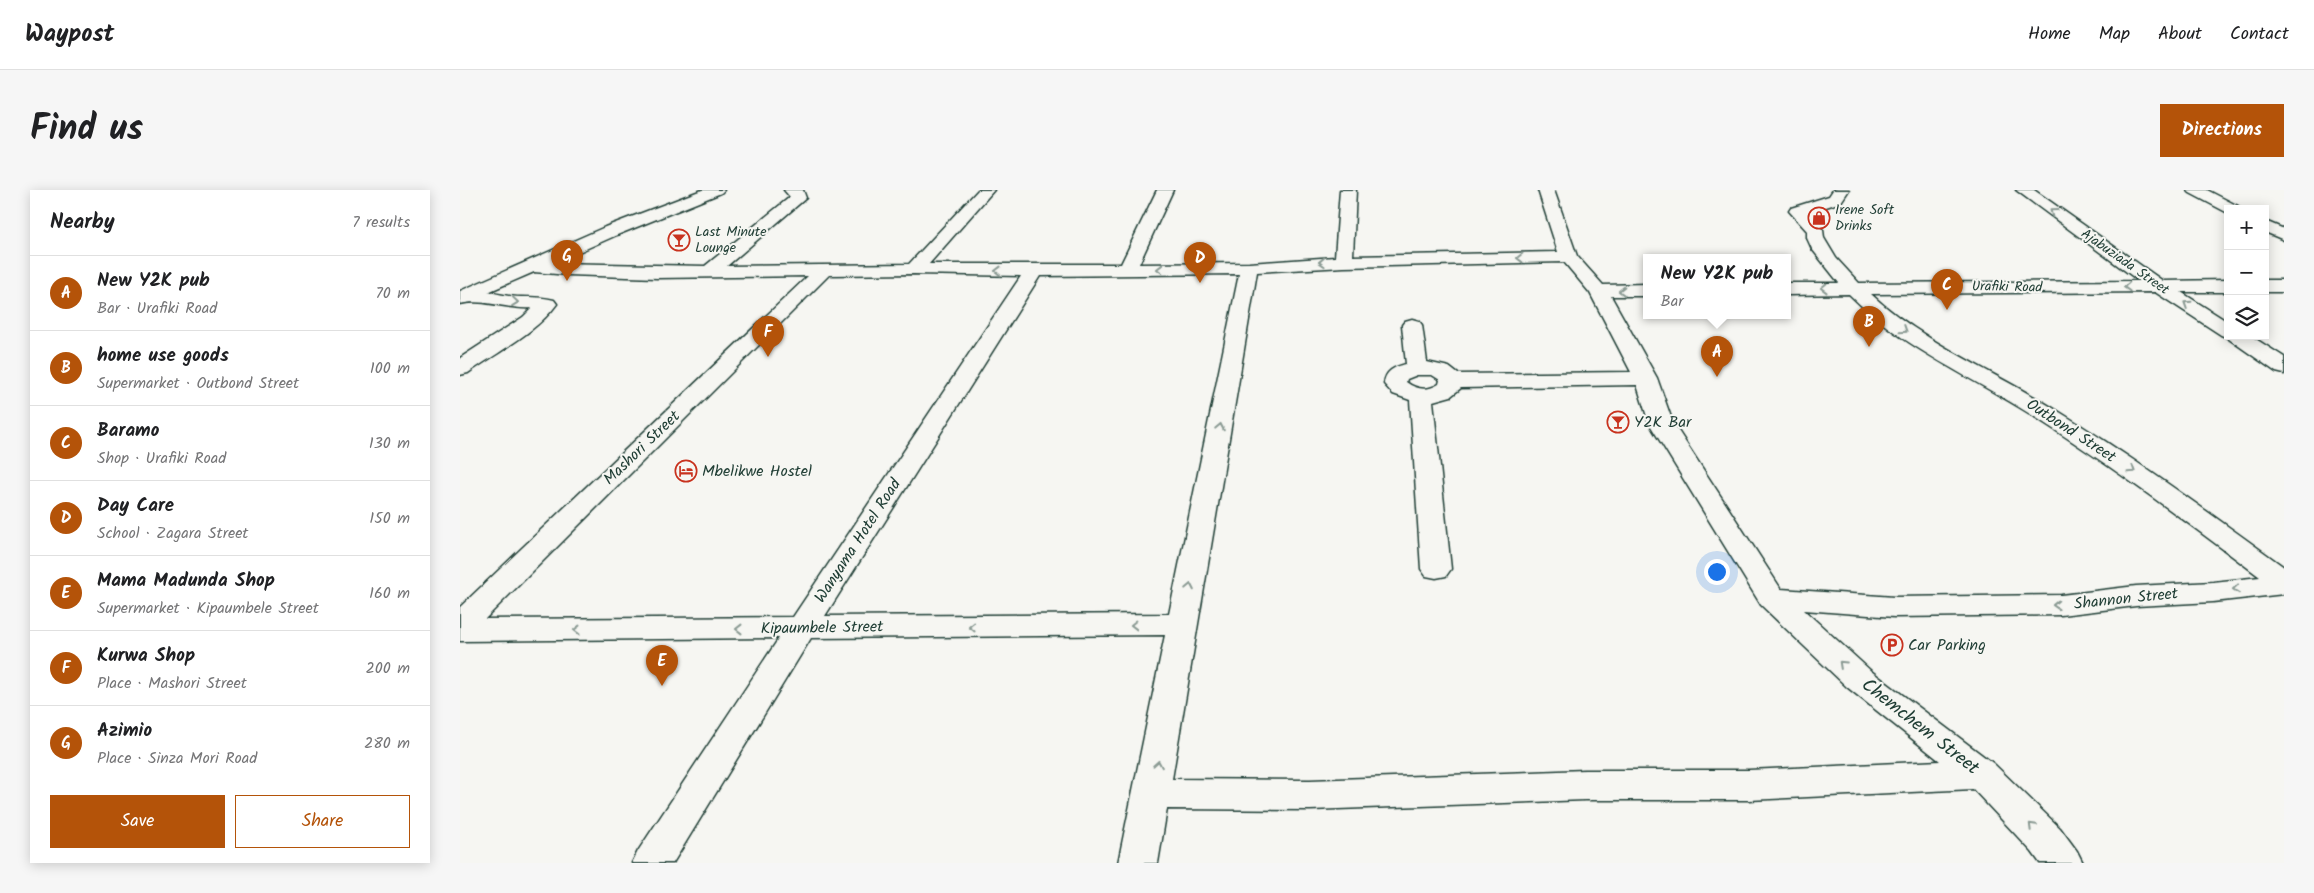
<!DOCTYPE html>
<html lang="en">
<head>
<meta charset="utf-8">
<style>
	body { margin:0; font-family:Kalam,sans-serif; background:#f6f6f6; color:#202124 }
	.controls { position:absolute; right:15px; top:15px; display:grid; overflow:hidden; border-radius:0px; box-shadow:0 2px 12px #0003 }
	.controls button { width:45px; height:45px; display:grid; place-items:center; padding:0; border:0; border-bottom:1px solid #e0e0e0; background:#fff; color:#202124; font:25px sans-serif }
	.you { position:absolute; left:1256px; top:381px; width:18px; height:18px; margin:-12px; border:4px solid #fff; border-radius:50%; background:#1a73e8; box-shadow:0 0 0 8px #1a73e833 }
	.badge { display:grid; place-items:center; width:32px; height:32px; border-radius:50%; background:#b45309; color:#fff; font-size:16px; font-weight:700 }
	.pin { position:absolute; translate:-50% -41px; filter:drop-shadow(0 1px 2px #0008) }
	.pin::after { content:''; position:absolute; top:26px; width:18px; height:15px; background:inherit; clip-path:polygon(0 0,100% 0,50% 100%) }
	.popup { position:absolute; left:1183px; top:64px; width:148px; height:65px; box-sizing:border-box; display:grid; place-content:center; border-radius:0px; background:#fff; filter:drop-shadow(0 1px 4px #0005); font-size:16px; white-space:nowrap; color:#757577 }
	.popup b { font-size:19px; color:#202124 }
	.popup::after { content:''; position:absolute; left:50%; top:100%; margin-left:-10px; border:10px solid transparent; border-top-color:#fff }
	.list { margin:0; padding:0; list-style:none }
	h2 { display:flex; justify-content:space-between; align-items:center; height:65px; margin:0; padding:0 20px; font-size:21px }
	h2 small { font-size:16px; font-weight:400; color:#757577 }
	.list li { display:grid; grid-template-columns:32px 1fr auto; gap:15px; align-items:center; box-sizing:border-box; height:75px; padding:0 20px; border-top:1px solid #e0e0e0 }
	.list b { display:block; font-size:19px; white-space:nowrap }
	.list p { margin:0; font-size:16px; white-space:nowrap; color:#757577 }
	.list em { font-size:16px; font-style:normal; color:#757577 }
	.actions { display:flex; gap:10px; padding:15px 20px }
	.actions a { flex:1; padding:11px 0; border:1px solid #b45309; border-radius:0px; text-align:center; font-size:18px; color:#b45309 }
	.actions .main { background:#b45309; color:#fff }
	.icon { flex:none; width:28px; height:28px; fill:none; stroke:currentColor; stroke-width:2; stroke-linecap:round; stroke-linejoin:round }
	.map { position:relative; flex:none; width:1824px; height:673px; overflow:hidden; border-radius:0px }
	header { display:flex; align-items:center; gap:30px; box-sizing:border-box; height:70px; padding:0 25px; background:#fff; border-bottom:1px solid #e0e0e0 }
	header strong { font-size:24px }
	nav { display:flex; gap:28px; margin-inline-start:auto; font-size:18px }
	.intro { display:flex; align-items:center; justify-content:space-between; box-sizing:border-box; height:120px; padding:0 30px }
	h1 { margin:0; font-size:35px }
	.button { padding:12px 22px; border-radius:0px; background:#b45309; color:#fff; font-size:18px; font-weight:700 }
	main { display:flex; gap:30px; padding:0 30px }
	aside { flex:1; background:#fff; border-radius:0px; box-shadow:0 2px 12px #0003 }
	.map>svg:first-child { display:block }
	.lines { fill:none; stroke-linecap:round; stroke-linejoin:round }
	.minor-casing { stroke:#1f3d34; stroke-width:3 }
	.minor { fill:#f6f6f2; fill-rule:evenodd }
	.oneway { stroke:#8a9a93 }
	.labels { text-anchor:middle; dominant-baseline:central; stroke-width:4; stroke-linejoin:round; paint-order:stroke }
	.far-poi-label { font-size:14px; fill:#1f3d34; stroke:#f6f6f2; text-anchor:start }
	.far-street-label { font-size:14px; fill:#1f3d34; stroke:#f6f6f2 }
	.poi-label { font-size:16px; fill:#1f3d34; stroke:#f6f6f2; text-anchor:start }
	.street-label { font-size:16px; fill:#1f3d34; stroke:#f6f6f2 }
	.near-street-label { font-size:19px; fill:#1f3d34; stroke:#f6f6f2 }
</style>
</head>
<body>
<header>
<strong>Waypost</strong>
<nav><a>Home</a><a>Map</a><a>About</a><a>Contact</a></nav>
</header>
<div class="intro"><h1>Find us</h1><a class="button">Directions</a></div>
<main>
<aside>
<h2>Nearby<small>7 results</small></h2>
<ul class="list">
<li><span class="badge">A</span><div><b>New Y2K pub</b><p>Bar · Urafiki Road</p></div><em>70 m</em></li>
<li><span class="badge">B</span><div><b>home use goods</b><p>Supermarket · Outbond Street</p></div><em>100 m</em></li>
<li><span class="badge">C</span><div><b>Baramo</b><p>Shop · Urafiki Road</p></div><em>130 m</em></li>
<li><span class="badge">D</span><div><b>Day Care</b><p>School · Zagara Street</p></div><em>150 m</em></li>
<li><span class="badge">E</span><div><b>Mama Madunda Shop</b><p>Supermarket · Kipaumbele Street</p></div><em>160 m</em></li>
<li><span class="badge">F</span><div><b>Kurwa Shop</b><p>Place · Mashori Street</p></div><em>200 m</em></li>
<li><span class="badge">G</span><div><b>Azimio</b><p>Place · Sinza Mori Road</p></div><em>280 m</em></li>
</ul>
<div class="actions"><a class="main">Save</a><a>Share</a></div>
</aside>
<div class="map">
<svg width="1824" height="673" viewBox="0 0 1824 673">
	<rect width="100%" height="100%" fill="#f6f6f2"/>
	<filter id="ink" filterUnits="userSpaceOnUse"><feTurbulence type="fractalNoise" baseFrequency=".02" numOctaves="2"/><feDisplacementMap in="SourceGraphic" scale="10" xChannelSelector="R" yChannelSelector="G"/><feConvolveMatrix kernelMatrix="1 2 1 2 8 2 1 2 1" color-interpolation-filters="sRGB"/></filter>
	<g filter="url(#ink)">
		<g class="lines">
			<!-- minor casing -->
			<g class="minor-casing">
				<g id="minor">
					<path d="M242,0h22l-3,3 -104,42 -63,28 151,3 85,-69 -6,-7h19l3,8 -79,68 182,-2 69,-74h16l-65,74h192l36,-74h16l-34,74 110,-1 86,-6 5,-67h16l-3,66 205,-4 -20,-62h16l23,66 26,29 44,-1v12h-36l46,82 16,45 108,166 113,8 167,-2 75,-9 77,-4 47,-5c-73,-55 -145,-109 -222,-158 -63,-41 -136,-71 -189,-125l-62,1v-12h52l-27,-34 -5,-11v-7l-18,-20 2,-3 38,-12 4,-6h16l-8,12 -33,11 15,17 1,8 12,20 23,25 280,-2 -123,-91h18l129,91 65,-1v12h-47l47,30v14h23l33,21v17l-8,-2 -50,-35 -5,-2 -66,-43 -284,2c50,47 123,78 182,114 80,49 155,104 231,159v27l-71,8 -77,4 -75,9 -167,2 -90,-7 67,61 123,93 66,64 17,23 6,12h-43l-8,-11 -59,-63 -224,11h-164l-275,10 -143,-1 -9,54h-40l47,-228 -354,3 -138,225h-41l6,-12 141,-213 -319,3v-34l348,-331 -151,2 -89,-3 -34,-3 -46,20c11,2 22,5 33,5 12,0 21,0 33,3l3,4c-20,28 -61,49 -89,69l-8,2v-17l63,-41 9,-9c-24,2 -49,-10 -72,-4v-13l145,-64zM1104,72l26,31 41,79 -173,2 -9,-7 -22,-5 -5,-37 -3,-4 -7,-2 -7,2 -3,4 4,39c-12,3 -21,7 -22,20l9,10 17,6 11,169 5,7 10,2 10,-2 5,-7 -18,-168 18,-5 10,-8 176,-3 12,38 112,182 86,82 93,74 -191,9h-164l-275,10 -138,-1 85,-507 87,-5zM454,84l107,2 -228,341 -308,2 344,-344zM779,84l-70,340 -344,2 215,-340zM957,185h15l8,5 -1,4c-11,7 -22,6 -33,-2l1,-3z"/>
					<path d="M1727,0h20l31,16 2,3h-12l-2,3 -36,-19z"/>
					<path d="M1805,31l19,8v11l-19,-8z"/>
					<rect x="1805" y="90" width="19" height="12"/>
				</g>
			</g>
			<!-- minor -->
			<use href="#minor" class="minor"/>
		</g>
		<!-- one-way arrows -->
		<defs><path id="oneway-chevron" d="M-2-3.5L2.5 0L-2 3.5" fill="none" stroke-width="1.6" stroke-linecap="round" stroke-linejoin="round" transform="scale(1.25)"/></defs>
		<g class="oneway">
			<use href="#oneway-chevron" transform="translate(1593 22) rotate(-144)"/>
			<use href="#oneway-chevron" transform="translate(1060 68) rotate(179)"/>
			<use href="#oneway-chevron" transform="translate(862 72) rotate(178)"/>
			<use href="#oneway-chevron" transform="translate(700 79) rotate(180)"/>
			<use href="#oneway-chevron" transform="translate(538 81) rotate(-179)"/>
			<use href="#oneway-chevron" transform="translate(1667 97) rotate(177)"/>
			<use href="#oneway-chevron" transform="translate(1364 98) rotate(179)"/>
			<use href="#oneway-chevron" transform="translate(1162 101) rotate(179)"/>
			<use href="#oneway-chevron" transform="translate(55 112) rotate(6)"/>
			<use href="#oneway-chevron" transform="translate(1727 114) rotate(-147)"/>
			<use href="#oneway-chevron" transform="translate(1444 140) rotate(33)"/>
			<use href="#oneway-chevron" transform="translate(760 237) rotate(-79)"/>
			<use href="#oneway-chevron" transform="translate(1672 280) rotate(33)"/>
			<use href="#oneway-chevron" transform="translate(730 397) rotate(-79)"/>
			<use href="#oneway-chevron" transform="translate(1776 399) rotate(175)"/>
			<use href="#oneway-chevron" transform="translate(1596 415) rotate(178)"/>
			<use href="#oneway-chevron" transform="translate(674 435) rotate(179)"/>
			<use href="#oneway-chevron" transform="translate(512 437) rotate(179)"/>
			<use href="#oneway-chevron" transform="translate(279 439) rotate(180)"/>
			<use href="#oneway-chevron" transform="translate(117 440) rotate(180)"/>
			<use href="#oneway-chevron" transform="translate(1382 474) rotate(-137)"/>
			<use href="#oneway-chevron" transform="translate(698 574) rotate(-80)"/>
			<use href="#oneway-chevron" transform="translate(1572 636) rotate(-135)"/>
		</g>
	</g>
	<!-- icons -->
	<defs>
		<g id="shop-ring" transform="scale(1.125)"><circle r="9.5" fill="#f6f6f2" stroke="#c8321e" stroke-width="1.5"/><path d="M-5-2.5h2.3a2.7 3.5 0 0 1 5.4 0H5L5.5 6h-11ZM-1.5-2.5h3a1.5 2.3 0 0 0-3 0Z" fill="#c8321e"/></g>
		<g id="bar-ring" transform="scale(1.125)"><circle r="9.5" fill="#f6f6f2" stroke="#c8321e" stroke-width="1.5"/><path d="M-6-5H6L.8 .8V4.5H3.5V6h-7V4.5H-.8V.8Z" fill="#c8321e"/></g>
		<g id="hotel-ring" transform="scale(1.125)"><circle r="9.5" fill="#f6f6f2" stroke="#c8321e" stroke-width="1.5"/><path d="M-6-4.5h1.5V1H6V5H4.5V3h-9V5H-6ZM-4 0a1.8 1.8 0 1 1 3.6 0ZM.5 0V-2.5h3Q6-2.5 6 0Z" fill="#c8321e"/></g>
		<g id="parking-ring" transform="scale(1.125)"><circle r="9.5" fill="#f6f6f2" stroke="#c8321e" stroke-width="1.5"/><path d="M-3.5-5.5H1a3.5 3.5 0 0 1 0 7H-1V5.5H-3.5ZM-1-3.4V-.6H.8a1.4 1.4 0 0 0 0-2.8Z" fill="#c8321e"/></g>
	</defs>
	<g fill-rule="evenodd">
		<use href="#shop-ring" x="1359" y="28"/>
		<use href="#bar-ring" x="219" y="50"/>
		<use href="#bar-ring" x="1158" y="232"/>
		<use href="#hotel-ring" x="226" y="281"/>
		<use href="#parking-ring" x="1432" y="455"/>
	</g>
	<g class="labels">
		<!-- far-poi labels -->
		<g class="far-poi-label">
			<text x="1375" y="20">Irene Soft<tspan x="1375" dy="16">Drinks</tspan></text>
			<text x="235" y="42">Last Minute<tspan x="235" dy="16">Lounge</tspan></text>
		</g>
		<!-- far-street labels -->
		<g class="far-street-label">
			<text transform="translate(1665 72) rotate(35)">Ajabuziada Street</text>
			<text transform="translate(1547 97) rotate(1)">Urafiki Road</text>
		</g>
		<!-- poi labels -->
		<g class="poi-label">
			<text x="1174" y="232">Y2K Bar</text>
			<text x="242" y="281">Mbelikwe Hostel</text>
			<text x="1448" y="455">Car Parking</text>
		</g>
		<!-- street labels -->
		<g class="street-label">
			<text transform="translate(1611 241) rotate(33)">Outbond Street</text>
			<text transform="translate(182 258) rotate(-44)">Mashori Street</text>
			<text transform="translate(398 351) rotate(-57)">Wanyama Hotel Road</text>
			<text transform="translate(1666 409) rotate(-6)">Shannon Street</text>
			<text transform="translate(362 438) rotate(-1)">Kipaumbele Street</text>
		</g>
		<!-- near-street labels -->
		<g class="near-street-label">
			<text transform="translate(1460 537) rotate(38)">Chemchem Street</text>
		</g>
	</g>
</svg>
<div class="controls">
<button>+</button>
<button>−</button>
<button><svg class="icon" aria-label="layers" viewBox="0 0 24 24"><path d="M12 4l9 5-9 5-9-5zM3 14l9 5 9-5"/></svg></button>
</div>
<div class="you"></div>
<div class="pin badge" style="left:1257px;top:187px">A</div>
<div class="popup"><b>New Y2K pub</b>Bar</div>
<div class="pin badge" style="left:1409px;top:157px">B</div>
<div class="pin badge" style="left:1487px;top:120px">C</div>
<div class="pin badge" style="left:740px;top:93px">D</div>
<div class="pin badge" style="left:202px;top:496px">E</div>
<div class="pin badge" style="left:308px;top:167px">F</div>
<div class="pin badge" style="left:107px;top:91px">G</div>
</div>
</main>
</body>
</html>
